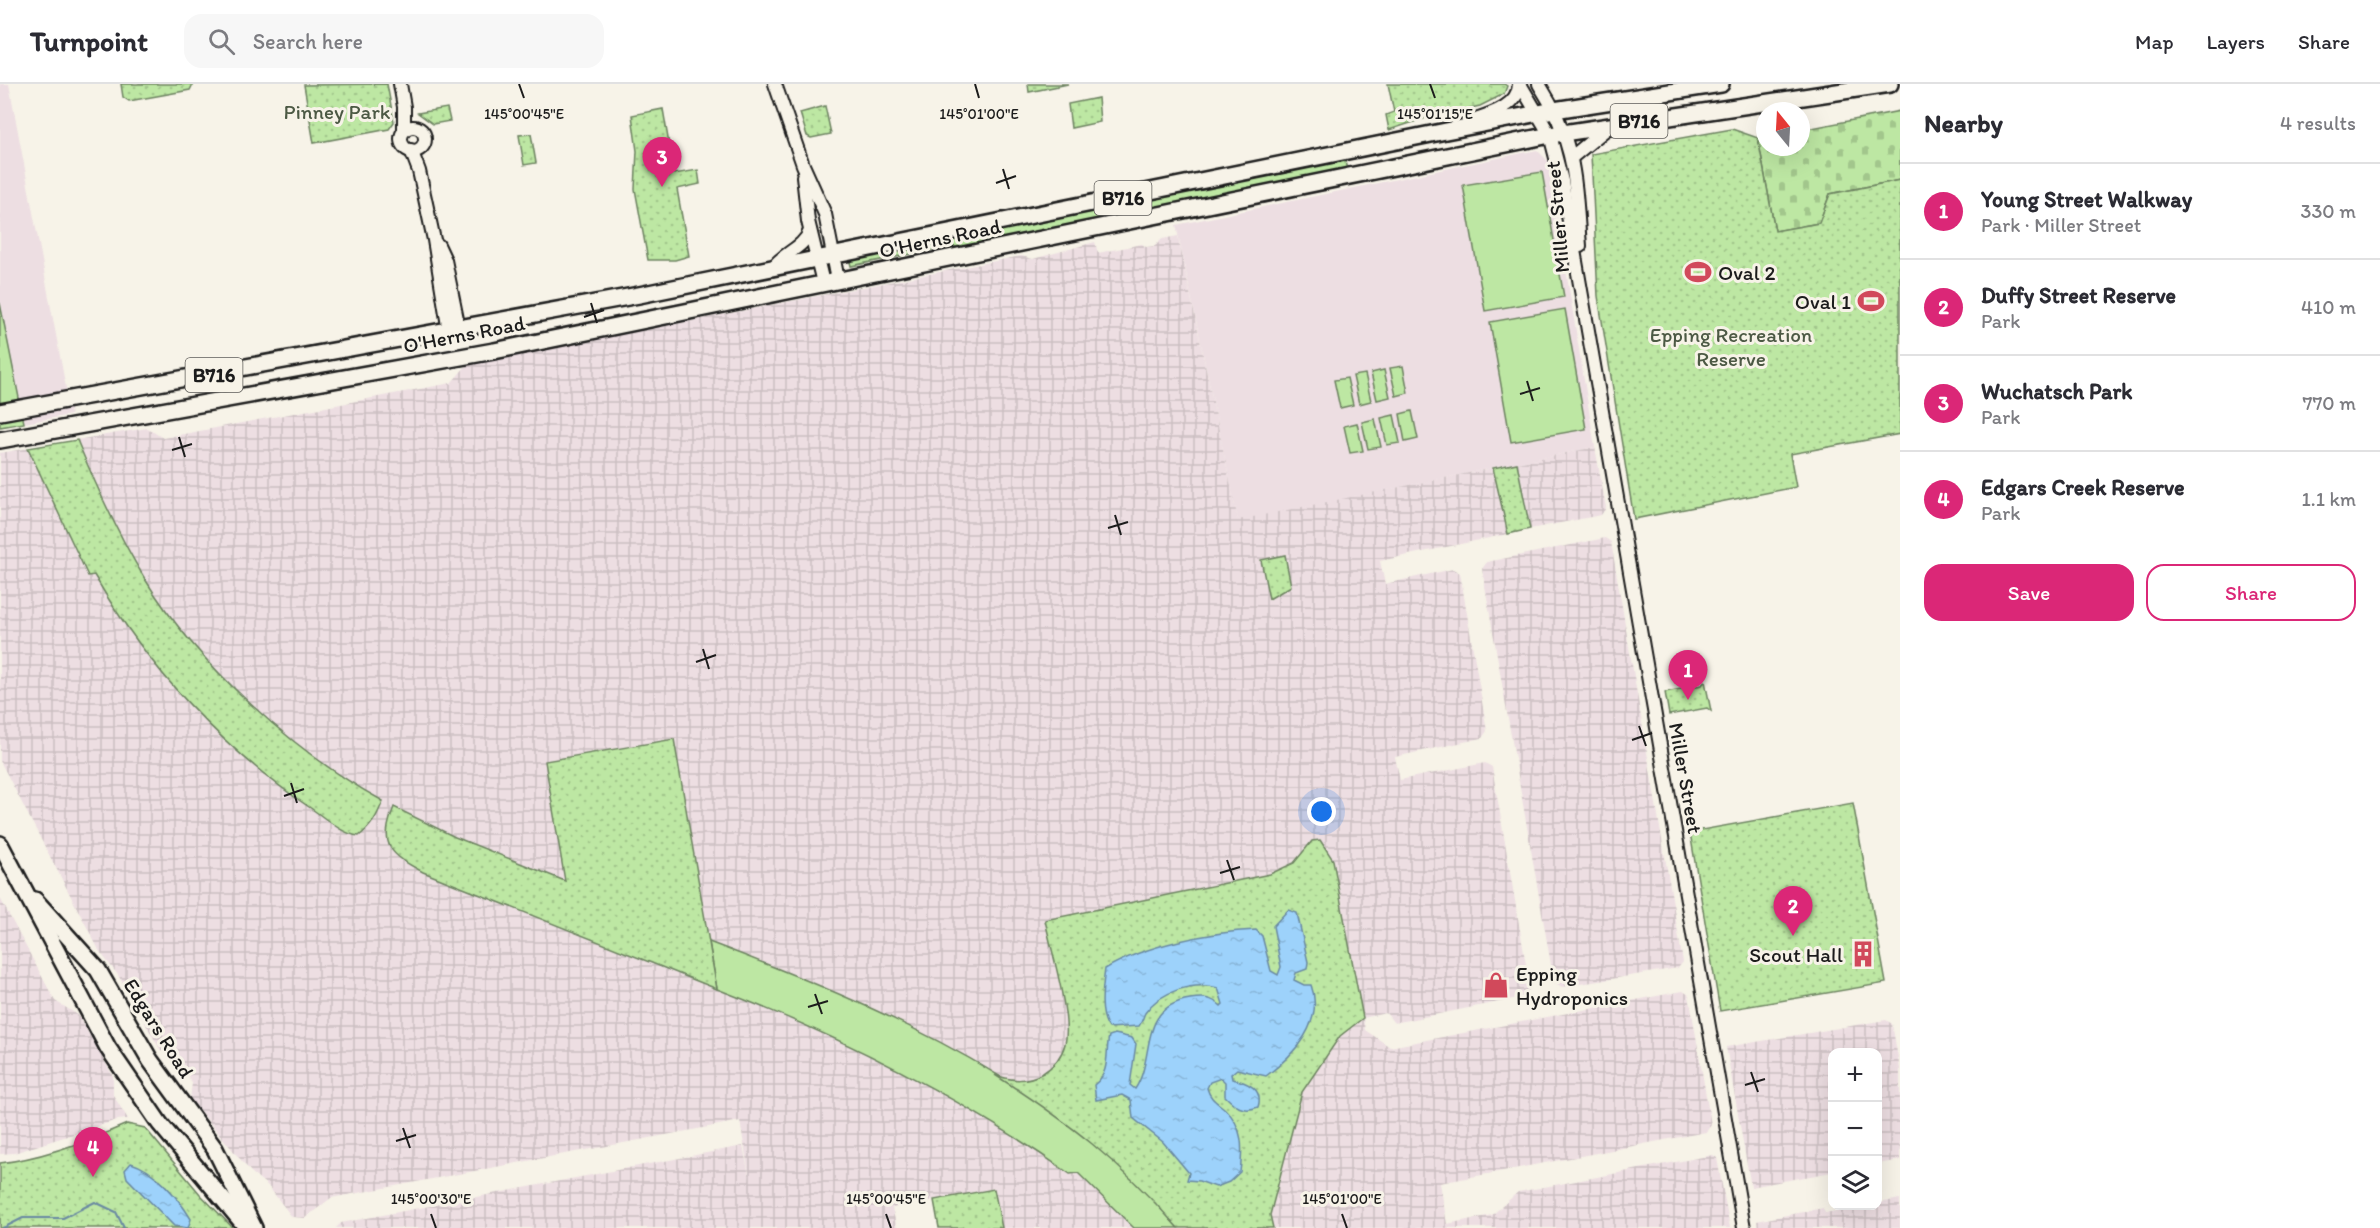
<!DOCTYPE html>
<html lang="en">
<head>
<meta charset="utf-8">
<style>
	body { margin:0; font-family:Itim,sans-serif; background:#f7f7f7; color:#2b2b33 }
	.controls { position:absolute; right:18px; bottom:18px; display:grid; overflow:hidden; border-radius:12px; box-shadow:0 6px 24px #0002 }
	.controls button { width:54px; height:54px; display:grid; place-items:center; padding:0; border:0; border-bottom:2px solid #e1e1e2; background:#fff; color:#2b2b33; font:30px sans-serif }
	.compass { position:absolute; left:1756px; top:18px; width:54px; height:54px; border-radius:50%; background:#fff; box-shadow:0 6px 24px #0002; rotate:342deg }
	.you { position:absolute; left:1322px; top:728px; width:21px; height:21px; margin:-15px; border:4px solid #fff; border-radius:50%; background:#1a73e8; box-shadow:0 0 0 9px #1a73e833 }
	.badge { display:grid; place-items:center; width:39px; height:39px; border-radius:50%; background:#db2777; color:#fff; font-size:20px; font-weight:700 }
	.pin { position:absolute; translate:-50% -50px; filter:drop-shadow(0 2px 3px #0008) }
	.pin::after { content:''; position:absolute; top:32px; width:21px; height:18px; background:inherit; clip-path:polygon(0 0,100% 0,50% 100%) }
	.list { margin:0; padding:0; list-style:none }
	h2 { display:flex; justify-content:space-between; align-items:center; height:78px; margin:0; padding:0 24px; font-size:26px }
	h2 small { font-size:20px; font-weight:400; color:#7c7c81 }
	.list li { display:grid; grid-template-columns:39px 1fr auto; gap:18px; align-items:center; box-sizing:border-box; height:96px; padding:0 24px; border-top:2px solid #e1e1e2 }
	.list b { display:block; font-size:22px; white-space:nowrap }
	.list p { margin:0; font-size:20px; white-space:nowrap; color:#7c7c81 }
	.list em { font-size:20px; font-style:normal; color:#7c7c81 }
	.actions { display:flex; gap:12px; padding:18px 24px }
	.actions a { flex:1; padding:14px 0; border:2px solid #db2777; border-radius:18px; text-align:center; font-size:21px; color:#db2777 }
	.actions .main { background:#db2777; color:#fff }
	.icon { flex:none; width:33px; height:33px; fill:none; stroke:currentColor; stroke-width:2; stroke-linecap:round; stroke-linejoin:round }
	.map { position:relative; flex:none; width:1900px; height:1144px; overflow:hidden }
	header { display:flex; align-items:center; gap:36px; box-sizing:border-box; height:84px; padding:0 30px; background:#fff; border-bottom:2px solid #e1e1e2 }
	header strong { font-size:28px }
	nav { display:flex; gap:33px; margin-inline-start:auto; font-size:21px }
	.search { width:420px; height:54px; background:#f7f7f7; display:flex; align-items:center; gap:15px; box-sizing:border-box; padding:0 21px; border-radius:18px; color:#7c7c81; font-size:22px }
	main { display:flex }
	aside { flex:1; background:#fff }
	.map>svg:first-child { display:block }
	.built { fill:#eddee2 }
	.industrial { fill:url(#industrial-grid) }
	.grass { fill:#bde7a3; stroke:#6c8260; stroke-width:1.5 }
	.cemetery { fill:url(#cemetery-stones); stroke:#6c8260; stroke-width:1.5 }
	.park { fill:url(#park-dots); stroke:#6c8260; stroke-width:1.5 }
	.water { fill:url(#water-ripples); stroke:#6989a2; stroke-width:1.5 }
	.lines { fill:none; stroke-linecap:round; stroke-linejoin:round }
	.stream { stroke:#6989a2; stroke-width:2 }
	.tertiary-casing { stroke:#1c1c1c; stroke-width:16 }
	.primary-casing { stroke:#1c1c1c; stroke-width:20 }
	.tertiary { stroke:#f7f3e8; stroke-width:12 }
	.primary { stroke:#f7f3e8; stroke-width:15 }
	.ticks { fill:none; stroke:#1c1c1c; stroke-width:2 }
	.labels { text-anchor:middle; dominant-baseline:central; stroke-width:6; stroke-linejoin:round; paint-order:stroke }
	.shield { fill:#f7f3e8; stroke:#5e5c59; stroke-width:1.5 }
	.shield-label { font-size:20px; font-weight:bold; fill:#1c1c1c }
	.park-label { font-size:21px; fill:#4c5944; stroke:#f7f3e8 }
	.street-label { font-size:21px; fill:#1c1c1c; stroke:#f7f3e8 }
	.poi-label { font-size:21px; fill:#1c1c1c; stroke:#f7f3e8; text-anchor:start }
	.ticks-label { font-size:15px; text-anchor:middle; fill:#1c1c1c; stroke:#f7f3e8; stroke-width:6; stroke-linejoin:round; paint-order:stroke }
</style>
</head>
<body>
<header>
<strong>Turnpoint</strong>
<div class="search"><svg class="icon" aria-label="search" viewBox="0 0 24 24"><circle cx="10" cy="10" r="6"/><path d="M15 15l6 6"/></svg>Search here</div>
<nav><a>Map</a><a>Layers</a><a>Share</a></nav>
</header>
<main>
<div class="map">
<svg width="1900" height="1144" viewBox="0 0 1900 1144">
	<defs>
		<pattern id="industrial-grid" width="8" height="8" patternUnits="userSpaceOnUse" patternTransform="scale(1.5)"><rect width="8" height="8" fill="#eddee2"/><path d="M0 4h8M4 0v8" fill="none" stroke="#cbbec1"/></pattern>
		<pattern id="cemetery-stones" width="16" height="16" patternUnits="userSpaceOnUse" patternTransform="scale(1.5)"><rect width="16" height="16" fill="#bde7a3"/><path d="M2 7V4a2 2 0 0 1 4 0v3zM10 15v-3a2 2 0 0 1 4 0v3z" fill="#a2c68c"/></pattern>
		<pattern id="park-dots" width="8" height="8" patternUnits="userSpaceOnUse" patternTransform="scale(1.5)"><rect width="8" height="8" fill="#bde7a3"/><path d="M2 2h.1M6 6h.1" fill="none" stroke="#a2c68c" stroke-width="1.8" stroke-linecap="round"/></pattern>
		<pattern id="water-ripples" width="26" height="14" patternUnits="userSpaceOnUse" patternTransform="scale(1.5)"><rect width="26" height="14" fill="#9dd2fb"/><path d="M2 4q2-2 4 0t4 0M15 11q2-2 4 0t4 0" fill="none" stroke="#87b4d7"/></pattern>
	</defs>
	<rect width="100%" height="100%" fill="#f7f3e8"/>
	<filter id="ink" filterUnits="userSpaceOnUse"><feTurbulence type="fractalNoise" baseFrequency=".0167" numOctaves="2"/><feDisplacementMap in="SourceGraphic" scale="12" xChannelSelector="R" yChannelSelector="G"/><feConvolveMatrix kernelMatrix="1 2 1 2 8 2 1 2 1" color-interpolation-filters="sRGB"/></filter>
	<g filter="url(#ink)">
		<!-- built -->
		<g class="built">
			<path d="M0,0h9l62,331 -47,8 -24,-120z"/>
			<path d="M1537,66l11,11 47,286 -357,74 -62,-296z"/>
		</g>
		<!-- industrial -->
		<g class="industrial">
			<path d="M1178,152l60,284 255,-52 15,66 -128,27 5,23 68,-15 7,4 27,158 -5,7 -87,19 5,23 85,-17 7,4 38,221 -7,9 -129,26 -8,-10 -23,5 2,12 25,17 293,-56 6,4 22,130 -5,7 -266,51 7,41 45,-9 26,-23 195,-37 4,3 13,70h-552l-23,-26 -36,10 15,16h-195l-5,-28 -42,8 5,20h-561l5,-5 402,-77 7,34 -10,-59 -409,77 -26,20 -13,-1 -24,-31 -17,-14 -61,-73 2,-16 -18,-29 -13,-3 -43,-76 -18,-23 -100,-191v-308l147,-25 16,10 288,-55 16,-18 554,-109 12,3 62,-17 3,11 44,-9 4,3 9,-1 7,-7z"/>
			<path d="M1595,363l11,61 -5,7 -71,14 -13,-66z"/>
			<path d="M1605,454l6,4 72,420 -5,6 -116,19 -8,-5 -72,-413 5,-7z"/>
			<path d="M0,814l55,103 23,14 35,61v19l15,24 -11,1 -103,33 -14,1z"/>
			<path d="M1886,936l6,4 8,45v91l-22,4v-112h-46v120l-81,15 -25,-140z"/>
			<path d="M1900,1115v29h-142l-1,-7 66,-13 2,5z"/>
		</g>
		<!-- grass -->
		<g class="grass">
			<path d="M1344,73l3,13 -374,77h-28l-94,19 -1,-4 4,-6z"/>
			<path d="M1542,88l22,125 -79,14 -22,-126z"/>
			<path d="M0,219l24,120 -24,4z"/>
			<path d="M1565,225l21,120 -75,13 -21,-120z"/>
			<path d="M1403,282l5,27 -12,3 -6,-28z"/>
			<path d="M1384,286l6,27 -13,3 -6,-27z"/>
			<path d="M1365,290l6,27 -12,3 -6,-28z"/>
			<path d="M1347,294l6,27 -13,3 -6,-28z"/>
			<path d="M1412,327l6,28 -13,3 -5,-28z"/>
			<path d="M1394,331l6,28 -13,2 -6,-27z"/>
			<path d="M1375,335l6,28 -13,2 -6,-27z"/>
			<path d="M1357,339l6,28 -13,2 -6,-27z"/>
			<path d="M709,858c133,50 272,108 382,199 32,26 60,56 87,87h-44l-56,-55 -8,1c-110,-77 -227,-137 -353,-185z"/>
		</g>
		<!-- cemetery -->
		<path class="cemetery" d="M1900,27v69l-70,14 -11,29 -44,8 -17,-93 7,-1v10h36v-17z"/>
		<!-- park -->
		<g class="park">
			<path d="M121,0h72l-3,6 -61,11 -6,-4z"/>
			<path d="M387,0l7,38 -5,7 -75,14 -10,-58z"/>
			<path d="M1028,0h40l-39,8z"/>
			<path d="M1388,0h116l3,2 -3,8 -24,12 -51,11 -40,13 -3,-15 8,-3z"/>
			<path d="M1098,14l2,24 -29,6 -3,-24z"/>
			<path d="M825,22l6,28 -20,4 -4,-2 -7,-23z"/>
			<path d="M447,24l3,13 -17,3 -15,-11z"/>
			<path d="M663,25l11,65 24,-4 2,14 -23,5 12,67 -14,4h-27l-13,-71 2,-38 -5,-36z"/>
			<path d="M1732,45l26,9 17,93 44,-8 11,-29 70,-14v254l-110,20 6,33 -162,32 -36,-223 -7,-142z"/>
			<path d="M531,50l5,29 -12,2 -5,-30z"/>
			<path d="M77,356c20,48 41,95 68,139 52,85 151,175 238,222 -6,15 -11,25 -24,35 -17,-2 -34,-18 -47,-27 -90,-60 -164,-141 -218,-234l-6,1 -60,-128z"/>
			<path d="M1517,379l13,66 -22,5 -15,-66z"/>
			<path d="M1285,471l6,31 -22,13 -8,-39z"/>
			<path d="M1705,597l6,30 -4,-3 -38,7 -4,-23 37,-7z"/>
			<path d="M674,655l43,250 -294,-117c-34,-18 -44,-27 -29,-65l61,30 110,44 -20,-120z"/>
			<path d="M1853,719l33,180 -166,28 -30,-179z"/>
			<path d="M1320,756l13,20 30,158 -23,18 -38,56 -32,123 3,13h-95c-59,-67 -109,-106 -183,-153 17,6 32,7 48,-2 11,-7 19,-18 22,-29 7,-25 -14,-95 -20,-124l225,-46 24,-11 18,-22z"/>
			<path d="M127,1040l18,4 55,66 33,34h-233v-65c43,-5 88,-22 127,-39z"/>
			<path d="M994,1105l8,39h-63l-5,-28z"/>
		</g>
		<!-- water -->
		<g class="water">
			<path d="M1288,826l9,3 11,49 -1,7 -11,4 -2,7 10,5h7c14,37 -17,70 -45,91l-29,-7 -6,5 1,5c15,3 32,10 26,28 -15,6 -23,-1 -33,-11v-14l-4,-4 -11,4 -3,6c3,11 10,14 18,21 19,18 18,40 15,63l-11,10 -13,5 -17,-6 -12,-1 2,-7 -26,-31 -30,-24 -2,-18 -9,-5 -26,5 -2,-15c17,-13 11,-31 15,-49l6,-2 17,4 4,6 -6,41 5,4c21,-31 2,-82 55,-90 13,-2 21,-2 31,7l2,-2 -5,-16c-24,-7 -58,3 -73,25 -2,4 -3,9 -6,13l-30,2c-11,-14 -6,-43 -4,-59 40,-24 105,-37 151,-39l6,6 9,35 7,4 3,-8 -8,-41z"/>
			<path d="M131,1079c24,7 47,34 60,56l-3,9 -14,-2 -47,-48 -2,-8z"/>
		</g>
		<g class="lines">
			<!-- stream -->
			<path class="stream" d="M3,1144l20,-10h40l32,-16 21,10 8,16"/>
			<!-- tertiary casing -->
			<g class="tertiary-casing">
				<g id="tertiary">
					<path d="M400,0l4,23v24"/>
					<path d="M775,0l28,81 22,49 13,66"/>
					<path d="M1520,0l30,51 12,46 182,1047"/>
					<path d="M1539,0c37,58 36,97 41,162"/>
					<path d="M1470,37c17,-6 49,-14 49,-37"/>
					<circle cx="413" cy="55" r="12"/>
					<path d="M411,66l8,21 15,69 15,92"/>
					<path d="M1572,73l39,-32"/>
					<path d="M803,92l5,45 15,62"/>
					<path d="M438,161l7,15 14,69"/>
					<path d="M772,185c10,-16 31,-20 38,-38"/>
				</g>
			</g>
			<!-- primary casing -->
			<g class="primary-casing">
				<g id="primary">
					<path d="M0,328l639,-117 807,-164 108,-21 167,-26"/>
					<path d="M0,356l494,-89 1056,-216 340,-51"/>
					<path d="M0,760l108,204 52,76 87,104"/>
					<path d="M35,816l63,70 52,90 65,89 39,79"/>
				</g>
			</g>
			<!-- tertiary -->
			<use href="#tertiary" class="tertiary"/>
			<!-- primary -->
			<use href="#primary" class="primary"/>
		</g>
	</g>
	<!-- ticks -->
	<path class="ticks" d="M519,0l5,14M975,0l4,14M1430,0l5,14M1003,85l6,20M996,99l20,-7M591,219l6,20M584,233l20,-7M1527,297l6,20M1520,310l20,-6M179,353l6,20M172,366l20,-6M1115,431l6,20M1108,444l20,-6M703,565l6,20M696,578l20,-7M1639,642l7,20M1632,656l20,-7M291,699l6,20M284,712l20,-7M1227,776l7,20M1220,789l20,-6M815,910l7,20M808,923l20,-6M1751,988l7,20M1745,1001l20,-6M403,1044l7,20M396,1057l20,-6M431,1130l5,14M886,1130l5,14M1342,1130l5,14"/>
	<!-- icons -->
	<defs>
		<g id="stadium-bare" transform="scale(2.07)"><path d="M0-5a6.5 5 0 1 0 0 10a6.5 5 0 1 0 0-10ZM-3.5-1.8h7v3.6h-7Z" fill="#d1495b" stroke="#f7f3e8" stroke-width="2.5" paint-order="stroke"/></g>
		<g id="building-bare" transform="scale(2.07)"><path d="M-4-6H4V6H1V3H-1V6H-4ZM-2.5-4.3h1.7v1.8h-1.7ZM.8-4.3h1.7v1.8H.8ZM-2.5-1h1.7V.8h-1.7ZM.8-1h1.7V.8H.8Z" fill="#d1495b" stroke="#f7f3e8" stroke-width="2.5" paint-order="stroke"/></g>
		<g id="shop-bare" transform="scale(2.07)"><path d="M-5-2.5h2.3a2.7 3.5 0 0 1 5.4 0H5L5.5 6h-11ZM-1.5-2.5h3a1.5 2.3 0 0 0-3 0Z" fill="#d1495b" stroke="#f7f3e8" stroke-width="2.5" paint-order="stroke"/></g>
	</defs>
	<g fill-rule="evenodd">
		<use href="#stadium-bare" x="1698" y="188"/>
		<use href="#stadium-bare" x="1871" y="217"/>
		<use href="#building-bare" x="1863" y="870"/>
		<use href="#shop-bare" x="1496" y="901"/>
	</g>
	<g class="labels">
		<!-- shield labels -->
		<g class="shield">
			<rect x="1610.5" y="20" width="57" height="34" rx="4.5"/>
			<rect x="1094.5" y="97" width="57" height="34" rx="4.5"/>
			<rect x="185.5" y="274" width="57" height="34" rx="4.5"/>
		</g>
		<g class="shield-label">
			<text x="1639" y="37">B716</text>
			<text x="1123" y="114">B716</text>
			<text x="214" y="291">B716</text>
		</g>
		<!-- park labels -->
		<g class="park-label">
			<text x="337" y="27">Pinney Park</text>
			<text x="1731" y="250">Epping Recreation<tspan x="1731" dy="24">Reserve</tspan></text>
		</g>
		<!-- street labels -->
		<g class="street-label">
			<text transform="translate(1557 133) rotate(-95)">Miller Street</text>
			<text transform="translate(940 154) rotate(-12)">O'Herns Road</text>
			<text transform="translate(464 250) rotate(-11)">O'Herns Road</text>
			<text transform="translate(1686 694) rotate(80)">Miller Street</text>
			<text transform="translate(159 944) rotate(58)">Edgars Road</text>
		</g>
		<!-- poi labels -->
		<g class="poi-label">
			<text x="1718" y="188">Oval 2</text>
			<text x="1851" y="217" text-anchor="end">Oval 1</text>
			<text x="1843" y="870" text-anchor="end">Scout Hall</text>
			<text x="1516" y="889">Epping<tspan x="1516" dy="24">Hydroponics</tspan></text>
		</g>
	</g>
	<g class="ticks-label">
		<text x="524" y="35">145°00'45"E</text>
		<text x="979" y="35">145°01'00"E</text>
		<text x="1435" y="35">145°01'15"E</text>
		<text x="431" y="1120">145°00'30"E</text>
		<text x="886" y="1120">145°00'45"E</text>
		<text x="1342" y="1120">145°01'00"E</text>
	</g>
</svg>
<div class="controls">
<button>+</button>
<button>−</button>
<button><svg class="icon" aria-label="layers" viewBox="0 0 24 24"><path d="M12 4l9 5-9 5-9-5zM3 14l9 5 9-5"/></svg></button>
</div>
<svg class="compass" viewBox="-18 -18 36 36"><path d="M0-13l5 13h-10z" fill="#e53935"/><path d="M0 13l5-13h-10z" fill="#7c7c81"/></svg>
<div class="you"></div>
<div class="pin badge" style="left:1688px;top:616px">1</div>
<div class="pin badge" style="left:1793px;top:852px">2</div>
<div class="pin badge" style="left:662px;top:103px">3</div>
<div class="pin badge" style="left:93px;top:1093px">4</div>
</div>
<aside>
<h2>Nearby<small>4 results</small></h2>
<ul class="list">
<li><span class="badge">1</span><div><b>Young Street Walkway</b><p>Park · Miller Street</p></div><em>330 m</em></li>
<li><span class="badge">2</span><div><b>Duffy Street Reserve</b><p>Park</p></div><em>410 m</em></li>
<li><span class="badge">3</span><div><b>Wuchatsch Park</b><p>Park</p></div><em>770 m</em></li>
<li><span class="badge">4</span><div><b>Edgars Creek Reserve</b><p>Park</p></div><em>1.1 km</em></li>
</ul>
<div class="actions"><a class="main">Save</a><a>Share</a></div>
</aside>
</main>
</body>
</html>
